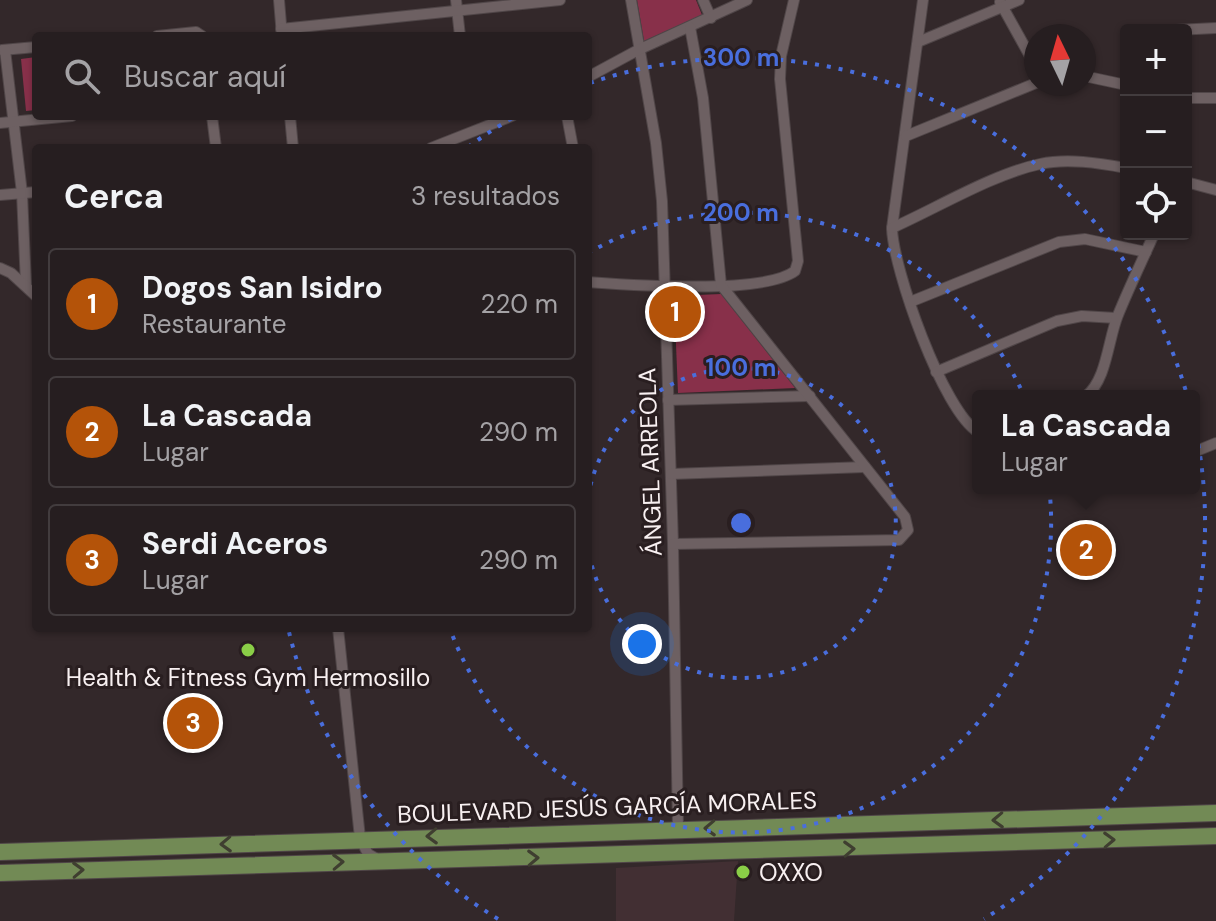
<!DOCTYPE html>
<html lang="es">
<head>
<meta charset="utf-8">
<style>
	body { margin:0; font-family:"DM Sans",sans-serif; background:#2e2729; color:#f1f3f6 }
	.controls { position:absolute; right:24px; top:24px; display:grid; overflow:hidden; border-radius:8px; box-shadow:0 2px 6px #0004 }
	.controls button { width:72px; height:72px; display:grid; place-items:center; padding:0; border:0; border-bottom:2px solid #423c3e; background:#261e20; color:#f1f3f6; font:40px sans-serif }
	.compass { position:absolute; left:1024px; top:24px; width:72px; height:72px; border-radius:50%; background:#261e20; box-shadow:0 2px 6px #0004; rotate:355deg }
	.you { position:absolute; left:642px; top:644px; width:28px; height:28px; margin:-20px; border:6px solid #fff; border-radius:50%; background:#1a73e8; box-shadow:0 0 0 12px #1a73e833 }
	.badge { display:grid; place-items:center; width:52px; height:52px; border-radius:50%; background:#b45309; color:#fff; font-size:26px; font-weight:700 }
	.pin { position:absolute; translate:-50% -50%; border:4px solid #fff; box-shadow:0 2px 8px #0006 }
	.popup { position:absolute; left:972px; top:390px; width:228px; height:104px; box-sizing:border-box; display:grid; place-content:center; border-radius:8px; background:#261e20; filter:drop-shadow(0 2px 6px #0005); font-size:26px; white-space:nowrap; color:#a4a2a5 }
	.popup b { font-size:30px; color:#f1f3f6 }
	.popup::after { content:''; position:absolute; left:50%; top:100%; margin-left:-16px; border:16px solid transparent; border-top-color:#261e20 }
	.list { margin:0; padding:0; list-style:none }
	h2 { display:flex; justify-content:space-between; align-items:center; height:104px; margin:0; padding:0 32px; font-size:34px }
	h2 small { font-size:26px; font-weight:400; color:#a4a2a5 }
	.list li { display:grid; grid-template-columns:52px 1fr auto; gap:24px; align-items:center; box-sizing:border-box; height:112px; margin:0 16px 16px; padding:0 16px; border:2px solid #423c3e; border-radius:8px }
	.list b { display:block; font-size:30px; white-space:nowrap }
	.list p { margin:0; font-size:26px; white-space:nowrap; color:#a4a2a5 }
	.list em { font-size:26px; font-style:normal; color:#a4a2a5 }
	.icon { flex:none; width:44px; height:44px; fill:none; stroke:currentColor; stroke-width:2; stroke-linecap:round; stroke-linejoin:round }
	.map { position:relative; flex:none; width:1216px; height:921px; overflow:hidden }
	.search { position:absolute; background:#261e20; box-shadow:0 2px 6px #0004; left:32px; top:32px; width:560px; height:88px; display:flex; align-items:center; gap:20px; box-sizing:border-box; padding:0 28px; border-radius:8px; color:#a4a2a5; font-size:30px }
	.panel { position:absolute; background:#261e20; box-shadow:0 2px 6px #0004; left:32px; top:144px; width:560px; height:488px; border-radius:8px }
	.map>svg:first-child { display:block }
	.built { fill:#422f33 }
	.green { fill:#88304a }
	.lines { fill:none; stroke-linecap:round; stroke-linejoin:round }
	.street-casing { stroke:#504648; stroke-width:12 }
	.primary-casing { stroke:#504648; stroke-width:18 }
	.street { stroke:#6d6062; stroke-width:10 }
	.primary { stroke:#728a55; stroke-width:16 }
	.oneway { stroke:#3f3e30 }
	.ring { fill:none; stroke:#496edd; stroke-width:4; stroke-dasharray:4 8 }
	.poi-dot { fill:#8ace47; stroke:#291e20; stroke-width:3 }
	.labels { text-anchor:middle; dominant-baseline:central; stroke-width:6; stroke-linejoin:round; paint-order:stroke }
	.street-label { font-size:24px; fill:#f8f0f1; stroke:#291e20 }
	.poi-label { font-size:24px; fill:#f8f0f1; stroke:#291e20 }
	.centre { fill:#496edd; stroke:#291e20; stroke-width:4 }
	.ring-label { font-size:24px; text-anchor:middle; font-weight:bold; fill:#496edd; stroke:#291e20; stroke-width:6; stroke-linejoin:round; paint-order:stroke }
</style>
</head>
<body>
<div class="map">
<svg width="1216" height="921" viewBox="0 0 1216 921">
	<rect width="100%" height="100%" fill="#33282a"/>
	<!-- built -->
	<path class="built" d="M738,861l-4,60h-118v-53z"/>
	<!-- green -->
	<g class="green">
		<path d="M637,0h59l6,15 -58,26z"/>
		<path d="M36,57v53l-10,1 -5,-52z"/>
		<path d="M721,294l74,94 -117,5 -4,-97z"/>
	</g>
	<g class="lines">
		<!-- street casing -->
		<g class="street-casing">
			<g id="street">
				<path d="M279,0l3,36"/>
				<path d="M456,0l4,36"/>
				<path d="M631,0l25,143 6,58 11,343 5,285"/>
				<path d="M703,0l8,18"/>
				<path d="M923,0l-31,228c1,41 51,183 86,204"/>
				<path d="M1000,2l36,65"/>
				<path d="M281,29l279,-29"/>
				<path d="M1176,30l40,-2"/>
				<path d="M157,36l39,-4 6,4"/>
				<path d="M918,42l101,-42"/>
				<path d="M2,50l34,-3"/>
				<path d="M5,50l17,143 4,92"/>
				<path d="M1084,76l42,9"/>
				<path d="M588,77l50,-27 109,-50"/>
				<path d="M1186,98h30"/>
				<path d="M212,116l4,32"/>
				<path d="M290,116l3,32"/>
				<path d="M567,116l6,32"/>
				<path d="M0,123l72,-7"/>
				<path d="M906,136l130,-53"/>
				<path d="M431,148l81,-32"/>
				<path d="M1186,182l30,8"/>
				<path d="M0,195l36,-3"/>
				<path d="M892,228c45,-20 101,-54 148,-64 27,-6 59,-1 86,4"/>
				<path d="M0,268l11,5 25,23"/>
				<path d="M588,282c42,3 175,13 207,-11l3,-10 -18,-182 1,-23 13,-56"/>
				<path d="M910,302l149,-60 26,-3 61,13"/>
				<path d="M936,372l121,-51 25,-5 34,2"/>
				<path d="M1086,396c21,-16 22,-57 32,-81 11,-27 24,-54 36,-81"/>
				<path d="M668,400l142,-4"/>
				<path d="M1194,452l22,-9"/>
				<path d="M671,474l194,-7"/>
				<path d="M673,544l226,-4 9,-10 -3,-13 -184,-232 -18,-187 -13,-71"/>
				<path d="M338,628l22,210 8,16 11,6"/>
			</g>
		</g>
		<!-- primary casing -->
		<g class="primary-casing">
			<g id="primary">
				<path d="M0,852l1216,-39"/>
				<path d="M0,873l1216,-37"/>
			</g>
		</g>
		<!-- street -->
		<use href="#street" class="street"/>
		<!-- primary -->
		<use href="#primary" class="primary"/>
	</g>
	<!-- one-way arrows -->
	<defs><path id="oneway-chevron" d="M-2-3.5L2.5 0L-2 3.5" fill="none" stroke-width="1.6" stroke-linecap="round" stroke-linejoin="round" transform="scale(2)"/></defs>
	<g class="oneway">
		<use href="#oneway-chevron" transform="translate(998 820) rotate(178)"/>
		<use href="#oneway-chevron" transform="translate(710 828) rotate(178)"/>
		<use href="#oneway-chevron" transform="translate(432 836) rotate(178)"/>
		<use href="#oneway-chevron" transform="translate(1109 840) rotate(-2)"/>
		<use href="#oneway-chevron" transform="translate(226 844) rotate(178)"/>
		<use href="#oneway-chevron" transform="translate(849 849) rotate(-2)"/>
		<use href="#oneway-chevron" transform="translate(533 858) rotate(-2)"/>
		<use href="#oneway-chevron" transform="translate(338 862) rotate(-2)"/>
		<use href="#oneway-chevron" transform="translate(78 870) rotate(-2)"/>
	</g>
	<!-- distance rings -->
	<g class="ring">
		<path d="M588 497A155 155 0 1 1 588 549"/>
		<path d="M588 253A310 310 0 1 1 450 629"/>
		<path d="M498 919A465 465 0 0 1 289 632M468 147A465 465 0 0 1 516 116M590 83A465 465 0 0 1 984 919"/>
	</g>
	<!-- markers -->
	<g class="poi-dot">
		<circle cx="248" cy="650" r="8"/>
		<circle cx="743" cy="872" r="8"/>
	</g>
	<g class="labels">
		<!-- street labels -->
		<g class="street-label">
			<text transform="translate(650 462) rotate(-92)">ÁNGEL ARREOLA</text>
			<text transform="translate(607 807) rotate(-2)">BOULEVARD JESÚS GARCÍA MORALES</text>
		</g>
		<!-- poi labels -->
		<g class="poi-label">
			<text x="248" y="677">Health &amp; Fitness Gym Hermosillo</text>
			<text x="759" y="872" text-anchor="start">OXXO</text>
		</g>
	</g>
	<circle cx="741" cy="523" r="12" class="centre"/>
	<g class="ring-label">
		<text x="741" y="66">300 m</text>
		<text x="741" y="221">200 m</text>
		<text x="741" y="376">100 m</text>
	</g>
</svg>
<div class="controls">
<button>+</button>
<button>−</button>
<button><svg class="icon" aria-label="locate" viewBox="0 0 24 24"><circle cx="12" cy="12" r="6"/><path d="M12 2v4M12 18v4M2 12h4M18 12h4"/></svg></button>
</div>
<svg class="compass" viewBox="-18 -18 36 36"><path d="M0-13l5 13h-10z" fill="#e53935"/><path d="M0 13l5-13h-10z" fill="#a4a2a5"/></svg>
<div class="you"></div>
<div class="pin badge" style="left:675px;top:312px">1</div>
<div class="pin badge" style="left:1086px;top:550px">2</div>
<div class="popup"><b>La Cascada</b>Lugar</div>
<div class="pin badge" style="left:193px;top:723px">3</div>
<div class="search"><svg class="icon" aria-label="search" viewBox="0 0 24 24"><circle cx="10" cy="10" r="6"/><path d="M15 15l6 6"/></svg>Buscar aquí</div>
<section class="panel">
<h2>Cerca<small>3 resultados</small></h2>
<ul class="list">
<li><span class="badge">1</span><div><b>Dogos San Isidro</b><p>Restaurante</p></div><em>220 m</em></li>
<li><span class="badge">2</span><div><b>La Cascada</b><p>Lugar</p></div><em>290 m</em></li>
<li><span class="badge">3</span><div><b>Serdi Aceros</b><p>Lugar</p></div><em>290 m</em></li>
</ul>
</section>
</div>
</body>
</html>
